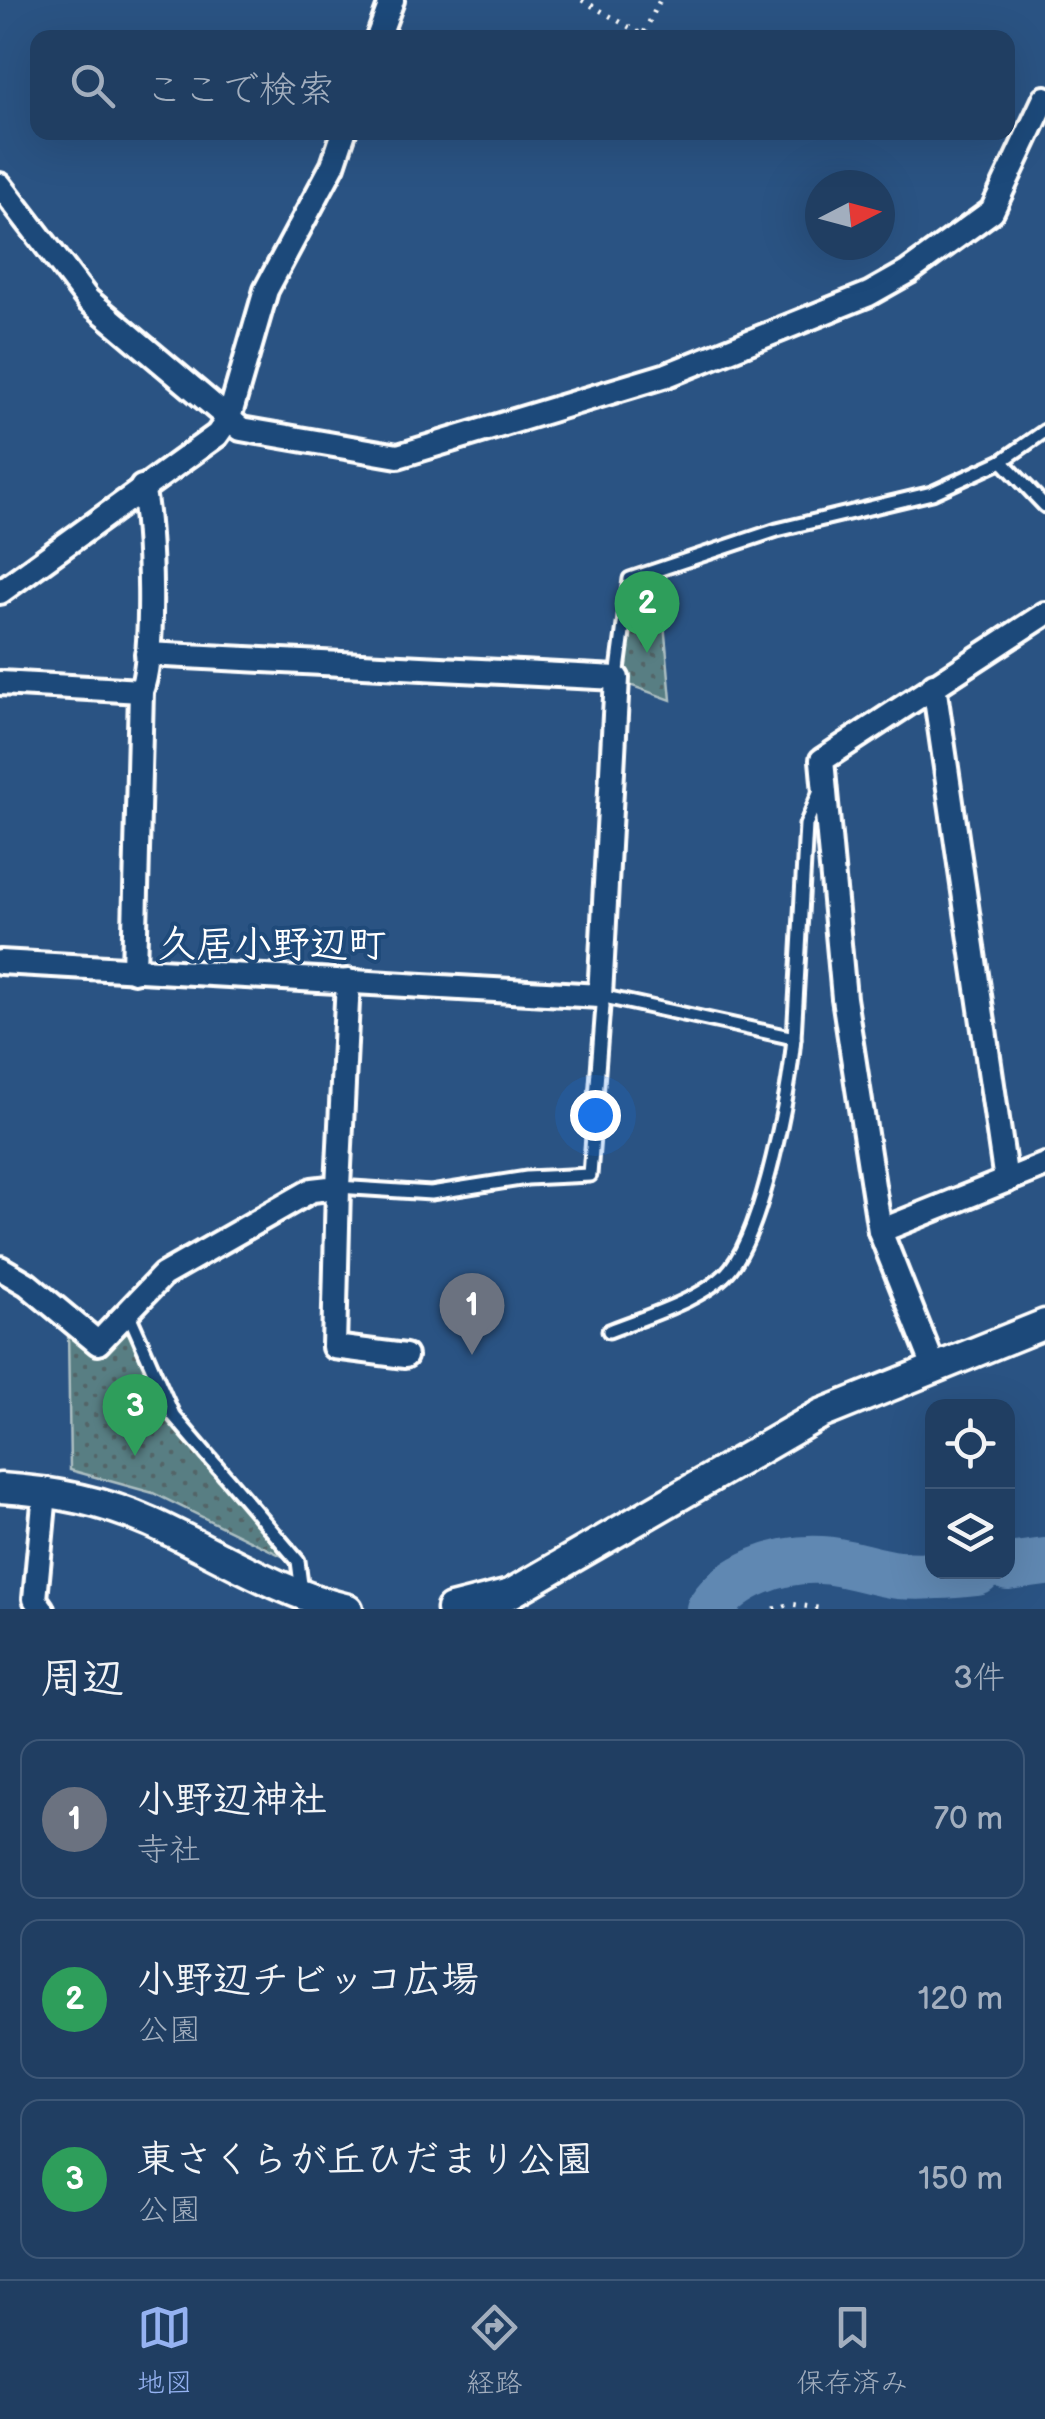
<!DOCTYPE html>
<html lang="ja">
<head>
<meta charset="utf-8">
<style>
	body { margin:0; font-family:"Balsamiq Sans","Klee One",sans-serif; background:#284568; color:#f1f3f6 }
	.controls { position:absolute; right:30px; bottom:30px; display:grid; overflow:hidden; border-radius:20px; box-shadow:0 10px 40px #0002 }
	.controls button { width:90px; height:90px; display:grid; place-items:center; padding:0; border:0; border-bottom:2px solid #3d5777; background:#203e62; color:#f1f3f6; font:50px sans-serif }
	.compass { position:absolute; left:805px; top:170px; width:90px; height:90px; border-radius:50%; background:#203e62; box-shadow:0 10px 40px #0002; rotate:84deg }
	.you { position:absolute; left:595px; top:1115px; width:35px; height:35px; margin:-25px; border:8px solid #fff; border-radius:50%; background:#1a73e8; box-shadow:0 0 0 15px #1a73e833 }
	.badge { display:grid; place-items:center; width:65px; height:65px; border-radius:50%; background:#95b2f1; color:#fff; font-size:32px; font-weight:700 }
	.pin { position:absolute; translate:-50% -82px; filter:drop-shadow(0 2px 5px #0008) }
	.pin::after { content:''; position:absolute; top:52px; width:35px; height:30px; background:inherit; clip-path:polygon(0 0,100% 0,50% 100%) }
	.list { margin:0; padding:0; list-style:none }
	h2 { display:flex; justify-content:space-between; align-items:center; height:130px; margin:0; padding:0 40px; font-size:42px }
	h2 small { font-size:32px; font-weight:400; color:#a2aebe }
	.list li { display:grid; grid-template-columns:65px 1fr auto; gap:30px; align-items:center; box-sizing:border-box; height:160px; margin:0 20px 20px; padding:0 20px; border:2px solid #3d5777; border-radius:20px }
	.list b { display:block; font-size:38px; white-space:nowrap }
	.list p { margin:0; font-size:32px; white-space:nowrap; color:#a2aebe }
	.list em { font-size:32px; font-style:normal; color:#a2aebe }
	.icon { flex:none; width:55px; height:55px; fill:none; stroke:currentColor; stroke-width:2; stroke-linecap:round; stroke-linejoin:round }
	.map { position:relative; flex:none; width:1045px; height:1609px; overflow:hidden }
	.search { position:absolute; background:#203e62; box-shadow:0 10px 40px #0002; left:30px; right:30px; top:30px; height:110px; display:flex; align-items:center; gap:25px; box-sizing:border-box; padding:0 35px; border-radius:20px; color:#a2aebe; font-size:38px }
	.sheet { height:670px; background:#203e62 }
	nav { display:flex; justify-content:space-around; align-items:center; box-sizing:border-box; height:140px; border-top:2px solid #3d5777; background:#203e62; font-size:28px; color:#a2aebe }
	nav a { display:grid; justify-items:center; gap:5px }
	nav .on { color:#95b2f1 }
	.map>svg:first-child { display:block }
	.park { fill:url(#park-dots); stroke:#acbec1; stroke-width:2.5 }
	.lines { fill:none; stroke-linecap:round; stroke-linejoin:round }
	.river { stroke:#6188b2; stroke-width:48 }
	.service-casing { stroke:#fff; stroke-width:19 }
	.minor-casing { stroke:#fff; stroke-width:30 }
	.tertiary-casing { stroke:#fff; stroke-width:35 }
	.path { stroke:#fff; stroke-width:5; stroke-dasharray:2.5 8; stroke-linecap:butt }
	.service { stroke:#1f4a7a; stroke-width:11 }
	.minor { stroke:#1f4a7a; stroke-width:22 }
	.tertiary { stroke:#1f4a7a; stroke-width:28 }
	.labels { text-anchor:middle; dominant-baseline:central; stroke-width:8; stroke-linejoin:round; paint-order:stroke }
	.quarter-label { font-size:38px; font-weight:bold; fill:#fff; stroke:#1f4a7a }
</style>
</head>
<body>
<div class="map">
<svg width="1045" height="1609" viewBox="0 0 1045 1609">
	<defs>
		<pattern id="park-dots" width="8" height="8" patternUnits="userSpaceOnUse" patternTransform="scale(2.5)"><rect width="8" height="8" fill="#587e83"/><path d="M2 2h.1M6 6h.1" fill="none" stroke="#526568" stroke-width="1.8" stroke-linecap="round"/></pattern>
	</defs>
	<rect width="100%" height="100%" fill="#2a5383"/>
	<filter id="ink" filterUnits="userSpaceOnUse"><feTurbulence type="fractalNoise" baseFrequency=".01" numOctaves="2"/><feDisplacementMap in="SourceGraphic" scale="20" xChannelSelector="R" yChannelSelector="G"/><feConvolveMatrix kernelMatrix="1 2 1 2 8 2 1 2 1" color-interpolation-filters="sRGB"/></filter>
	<g filter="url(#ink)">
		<!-- park -->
		<g class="park">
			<path d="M666,575l-2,48 7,77 -47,-17 7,-79 7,-16z"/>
			<path d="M68,1329l32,25 18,-20 11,-1 41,86 114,138 -131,-64 -83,-23z"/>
		</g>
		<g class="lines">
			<!-- river -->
			<g class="river">
				<path d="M1008,1567l37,-5"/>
				<path d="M710,1609c22,-34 71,-51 111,-49 26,1 51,12 77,15 27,2 52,0 79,-3"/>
			</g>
			<!-- service casing -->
			<g class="service-casing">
				<g id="service">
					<path d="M1002,461l43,-30"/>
					<path d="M617,678l13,-99 147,-49 155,-37 70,-32 43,45"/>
					<path d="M338,1187l93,6 96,-15 63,-3 13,-169 -3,-10 194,42 12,-213 14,-34"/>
					<path d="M128,1312l45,103 125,146 4,31"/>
					<path d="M609,1331c35,-14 98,-32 122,-63 33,-42 58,-176 63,-230"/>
				</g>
			</g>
			<!-- minor casing -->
			<g class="minor-casing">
				<g id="minor">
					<path d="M378,38l14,-38"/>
					<path d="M0,185l88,115 153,129 157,27 269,-81 202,-81 39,-22 84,-61 53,-113"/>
					<path d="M0,592l217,-157 12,-17 37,-128 67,-125 11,-33"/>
					<path d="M0,683l141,8"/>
					<path d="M934,685l72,496"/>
					<path d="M0,962l600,34 17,-318 -470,-24"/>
					<path d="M134,971l7,-280c14,-33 10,-167 1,-204"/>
					<path d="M338,1187l-4,160 71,9"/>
					<path d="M880,1231l165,-66"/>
					<path d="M0,1268l27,16 71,59 65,-68 149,-85 26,-3 10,-206"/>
					<path d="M934,1367l-54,-136 -36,-233 -22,-238 223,-146"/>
					<path d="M42,1609l-7,-10 10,-106"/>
				</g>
			</g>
			<!-- tertiary casing -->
			<g class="tertiary-casing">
				<g id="tertiary">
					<path d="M0,1488c52,3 103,13 150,34 65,29 128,71 198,87"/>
					<path d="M451,1609l59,-15 311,-180 224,-90"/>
				</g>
			</g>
			<!-- path -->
			<g class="path">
				<path d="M582,0l61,35 17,-35"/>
				<path d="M774,1609l17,-5 33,5"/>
			</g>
			<!-- service -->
			<use href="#service" class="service"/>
			<!-- minor -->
			<use href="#minor" class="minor"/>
			<!-- tertiary -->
			<use href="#tertiary" class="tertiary"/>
		</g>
	</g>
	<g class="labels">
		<!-- quarter labels -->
		<g class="quarter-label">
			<text x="272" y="945">久居小野辺町</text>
		</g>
	</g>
</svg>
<div class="controls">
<button><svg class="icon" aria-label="locate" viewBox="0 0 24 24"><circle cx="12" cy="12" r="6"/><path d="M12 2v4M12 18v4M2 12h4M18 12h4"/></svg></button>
<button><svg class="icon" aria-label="layers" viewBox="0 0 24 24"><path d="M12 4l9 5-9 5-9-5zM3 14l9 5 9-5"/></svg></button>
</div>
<svg class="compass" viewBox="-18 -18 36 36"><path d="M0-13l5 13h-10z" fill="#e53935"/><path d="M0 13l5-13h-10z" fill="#a2aebe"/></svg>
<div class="you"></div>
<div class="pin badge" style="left:472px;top:1355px;background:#6b7280">1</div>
<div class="pin badge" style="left:647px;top:653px;background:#2e9e5b">2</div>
<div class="pin badge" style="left:135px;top:1456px;background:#2e9e5b">3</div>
<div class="search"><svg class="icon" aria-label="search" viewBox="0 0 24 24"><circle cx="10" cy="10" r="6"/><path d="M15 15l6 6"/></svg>ここで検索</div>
</div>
<section class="sheet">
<h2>周辺<small>3件</small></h2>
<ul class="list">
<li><span class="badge" style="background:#6b7280">1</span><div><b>小野辺神社</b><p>寺社</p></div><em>70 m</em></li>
<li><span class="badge" style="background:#2e9e5b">2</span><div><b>小野辺チビッコ広場</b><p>公園</p></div><em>120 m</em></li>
<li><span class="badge" style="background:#2e9e5b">3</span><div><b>東さくらが丘ひだまり公園</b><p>公園</p></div><em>150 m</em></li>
</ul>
</section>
<nav>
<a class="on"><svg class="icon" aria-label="map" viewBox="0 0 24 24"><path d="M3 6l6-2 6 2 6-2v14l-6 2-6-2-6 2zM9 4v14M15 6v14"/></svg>地図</a>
<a><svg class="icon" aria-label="directions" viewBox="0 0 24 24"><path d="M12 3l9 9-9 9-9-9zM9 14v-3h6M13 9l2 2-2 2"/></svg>経路</a>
<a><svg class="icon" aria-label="saved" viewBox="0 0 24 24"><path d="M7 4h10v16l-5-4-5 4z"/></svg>保存済み</a>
</nav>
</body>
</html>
